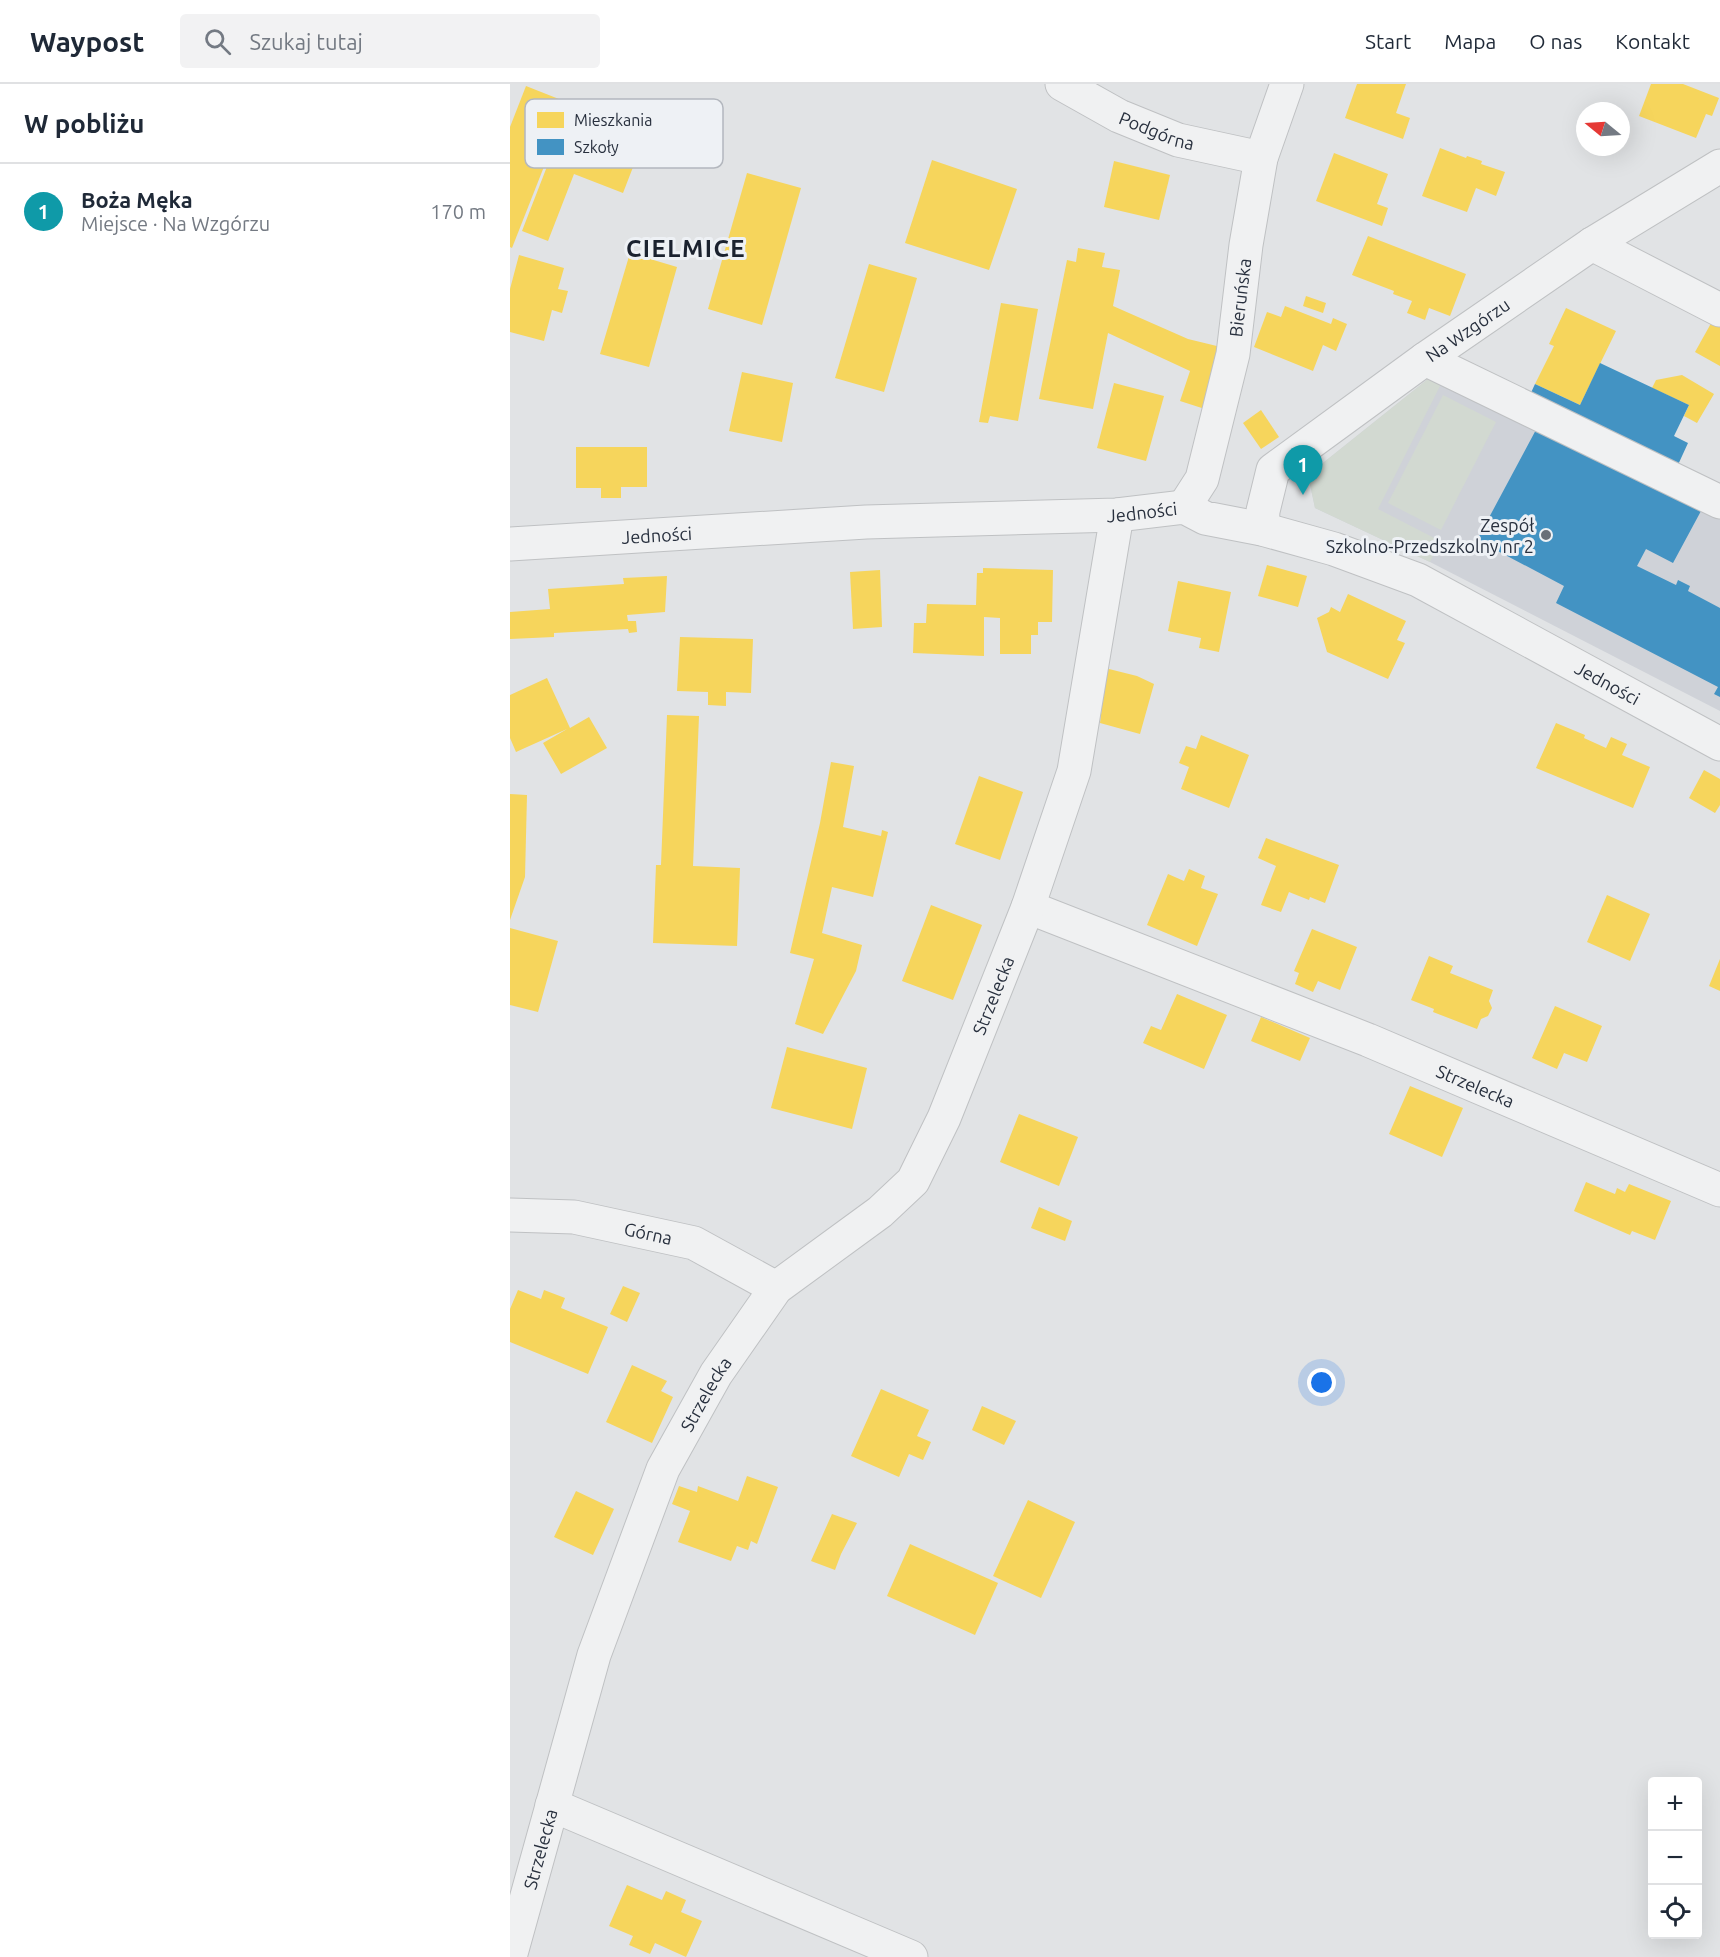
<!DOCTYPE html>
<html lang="pl">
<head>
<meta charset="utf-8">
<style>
	body { margin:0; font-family:Ubuntu,sans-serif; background:#f2f2f3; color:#1f2937 }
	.controls { position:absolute; right:18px; bottom:18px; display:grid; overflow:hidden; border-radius:6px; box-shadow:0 6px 24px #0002 }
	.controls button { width:54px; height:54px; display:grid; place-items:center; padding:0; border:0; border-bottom:2px solid #e0e1e3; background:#fff; color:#1f2937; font:30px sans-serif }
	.compass { position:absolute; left:1066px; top:18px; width:54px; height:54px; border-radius:50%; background:#fff; box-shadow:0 6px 24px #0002; rotate:288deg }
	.you { position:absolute; left:812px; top:1299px; width:21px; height:21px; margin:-15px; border:4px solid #fff; border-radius:50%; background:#1a73e8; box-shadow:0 0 0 9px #1a73e833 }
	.badge { display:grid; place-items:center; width:39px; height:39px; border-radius:50%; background:#2563eb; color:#fff; font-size:20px; font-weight:700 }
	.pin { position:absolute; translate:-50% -50px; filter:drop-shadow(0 2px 3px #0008) }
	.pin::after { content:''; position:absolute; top:32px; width:21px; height:18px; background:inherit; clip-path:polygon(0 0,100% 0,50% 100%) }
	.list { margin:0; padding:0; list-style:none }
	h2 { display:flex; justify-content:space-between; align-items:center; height:78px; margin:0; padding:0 24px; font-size:26px }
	h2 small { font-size:20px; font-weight:400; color:#747a83 }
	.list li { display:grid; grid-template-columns:39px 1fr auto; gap:18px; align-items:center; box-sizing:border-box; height:96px; padding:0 24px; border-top:2px solid #e0e1e3 }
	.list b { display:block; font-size:22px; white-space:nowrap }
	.list p { margin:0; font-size:20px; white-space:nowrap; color:#747a83 }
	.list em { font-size:20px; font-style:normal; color:#747a83 }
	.icon { flex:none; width:33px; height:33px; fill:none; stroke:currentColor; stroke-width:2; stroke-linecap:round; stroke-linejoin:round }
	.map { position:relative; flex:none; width:1210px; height:1873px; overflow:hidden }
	header { display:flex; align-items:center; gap:36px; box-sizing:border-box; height:84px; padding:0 30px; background:#fff; border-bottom:2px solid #e0e1e3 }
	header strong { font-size:28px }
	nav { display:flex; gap:33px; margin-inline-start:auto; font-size:21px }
	.search { width:420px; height:54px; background:#f2f2f3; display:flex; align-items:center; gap:15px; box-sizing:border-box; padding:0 21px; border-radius:6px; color:#747a83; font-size:22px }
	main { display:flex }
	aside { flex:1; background:#fff }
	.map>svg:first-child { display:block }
	.built { fill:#cfd2d8 }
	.green { fill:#d2d9d1 }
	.homes { fill:#f6d55c }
	.schools { fill:#4393c3 }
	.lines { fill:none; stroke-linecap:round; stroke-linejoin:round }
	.minor-casing { stroke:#bfc1c3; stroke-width:35 }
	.minor { stroke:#f0f1f2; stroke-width:33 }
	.poi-dot { fill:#696f78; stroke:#eef1f5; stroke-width:2 }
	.labels { text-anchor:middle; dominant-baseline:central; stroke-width:6; stroke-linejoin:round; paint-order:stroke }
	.street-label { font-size:18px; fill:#28303e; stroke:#eef1f5 }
	.poi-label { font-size:18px; fill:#28303e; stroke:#eef1f5; text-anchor:end }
	.district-label { font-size:24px; font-weight:bold; letter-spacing:1.5px; fill:#1b222f; stroke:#eef1f5 }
	.key { fill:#eef1f5; stroke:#b3b7be; stroke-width:1.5 }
	.key-label { font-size:16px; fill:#28303e }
</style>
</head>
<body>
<header>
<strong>Waypost</strong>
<div class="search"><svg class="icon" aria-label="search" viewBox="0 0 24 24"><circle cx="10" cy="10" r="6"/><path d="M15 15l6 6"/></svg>Szukaj tutaj</div>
<nav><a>Start</a><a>Mapa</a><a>O nas</a><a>Kontakt</a></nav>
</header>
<main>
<aside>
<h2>W pobliżu<small></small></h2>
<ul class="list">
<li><span class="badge" style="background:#0f9aa8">1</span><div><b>Boża Męka</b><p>Miejsce · Na Wzgórzu</p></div><em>170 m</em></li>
</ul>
</aside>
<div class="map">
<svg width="1210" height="1873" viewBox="0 0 1210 1873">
	<rect width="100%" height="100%" fill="#e1e3e5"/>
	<!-- built -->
	<path class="built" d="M923,291l287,112v224l-290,-149 -115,-54 -7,-33z"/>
	<!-- green -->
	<g class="green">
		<path d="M923,291l9,7 -64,127 62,32 -10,21 -115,-54 -7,-33z"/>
		<path d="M933,311l53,27 -55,108 -53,-27z"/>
	</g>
	<!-- homes -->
	<g class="homes">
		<path d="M847,0h49l-10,29 14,5 -7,21 -58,-21z"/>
		<path d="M1141,0h32l36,14 -7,18 -6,-2 -10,24 -57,-22z"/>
		<path d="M16,2l43,17 -57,145 -2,-1v-120z"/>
		<path d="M62,18l75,29 -24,62 -49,-19 -26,67 -26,-10z"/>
		<path d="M930,64l26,10 1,-2 15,5 -1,3 24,8 -9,24 -20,-8 -9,24 -45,-16z"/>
		<path d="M824,69l54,21 -11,30 11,4 -6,18 -66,-25z"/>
		<path d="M422,76l85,29 -28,81 -84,-27z"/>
		<path d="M604,77l56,14 -11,45 -55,-13z"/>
		<path d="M237,89l54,15 -39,137 -54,-16z"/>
		<path d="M858,152l98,38 -16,42 -21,-8 -4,12 -18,-7 5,-12 -19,-7 1,-3 -42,-16z"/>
		<path d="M568,164l27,5 -3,14 18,3 -7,36 75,33 37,9 -17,62 -28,-9 10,-30 -82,-38 -15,76 -54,-10 28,-139 9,2z"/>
		<path d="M120,169l47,14 -28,100 -49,-13z"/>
		<path d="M9,171l45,13 -6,21 10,2 -6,22 -10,-3 -8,31 -34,-9v-43z"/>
		<path d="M359,180l48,14 -33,114 -49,-14z"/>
		<path d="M796,212l20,7 -3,10 -20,-7z"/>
		<path d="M491,219l37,6 -20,112 -28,-5 -2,7 -9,-1z"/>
		<path d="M775,222l46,18 2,-6 14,6 -11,27 -13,-6 -10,26 -59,-24 13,-35 14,5z"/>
		<path d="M1056,224l50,23 -36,74 -45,-21 19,-38 -5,-2z"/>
		<path d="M1204,234l6,3v45l-25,-14z"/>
		<path d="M232,288l51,11 -11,59 -53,-11z"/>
		<path d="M1172,291l32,19 -17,29 -13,-7 5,-11 -37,-17 4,-8z"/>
		<path d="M604,299l50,13 -18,65 -49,-13z"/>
		<path d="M751,326l18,27 -18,12 -18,-26z"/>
		<path d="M66,363h71v40h-26v11h-20v-10h-25z"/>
		<path d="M757,481l40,11 -9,31 -40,-11z"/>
		<path d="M473,484l70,2 -1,52h-14v13h-7v19h-31v-36l-16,-1v39l-71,-3 1,-30h12l1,-19 49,1 1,-32h6z"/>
		<path d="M370,486l2,57 -29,2 -3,-57z"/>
		<path d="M157,492l-2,36 -38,3 1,6h8l1,11 -8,1 -1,-4 -74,4v4l-44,2v-27l40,-3 -2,-20 76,-5 -1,-6z"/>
		<path d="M668,497l53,11 -12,60 -20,-4 2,-10 -33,-7z"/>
		<path d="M838,510l58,27 -9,19 8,3 -17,36 -61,-27 -10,-34 12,-6 2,-5 9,5z"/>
		<path d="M170,553l73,2 -2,54 -25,-1v14l-18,-1v-13l-31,-1z"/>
		<path d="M591,583l36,9 17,8 -14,50 -40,-11 3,-26 -10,-2z"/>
		<path d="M37,594l23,50 19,-11 18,31 -46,26 -18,-31 24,-14 -51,23 -6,-14v-43z"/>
		<path d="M157,631l32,1 -6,150 47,2 -3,78 -84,-3 3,-78h5z"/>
		<path d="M1046,639l29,12 -1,3 22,10 5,-11 16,7 -5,11 28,12 -17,41 -97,-40z"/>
		<path d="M691,651l48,20 -20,53 -48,-19 8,-22 -10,-4 7,-17 10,3z"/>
		<path d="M321,678l23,4 -11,61 38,9 1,-6 6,2 -15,65 -41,-10 -10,46 40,12 -6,26 -33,63 -28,-10 19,-65 -24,-6 30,-130z"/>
		<path d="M1194,686l16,9v26l-5,8 -26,-15z"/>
		<path d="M469,692l44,16 -23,68 -45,-16z"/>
		<path d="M0,710l17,1 -2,82 -15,43z"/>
		<path d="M756,754l73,27 -14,38 -15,-6 -1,3 -20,-8 -8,20 -20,-7 15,-39 -18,-8z"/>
		<path d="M679,785l16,7 -4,12 17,6 -21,52 -50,-21 21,-51 16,7z"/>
		<path d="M1097,811l43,19 -20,47 -43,-19z"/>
		<path d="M421,821l51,20 -29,75 -51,-19z"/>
		<path d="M0,844l48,13 -20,71 -28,-7z"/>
		<path d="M802,845l45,18 -17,43 -22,-9 -5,11 -18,-8 4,-11 -5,-2z"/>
		<path d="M919,872l24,10 -3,7 43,17 -4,11 3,7 -4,8 -7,3 -4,10 -44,-17 1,-3 -23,-9z"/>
		<path d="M1210,875v32l-11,-5z"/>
		<path d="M667,910l50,21 -23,54 -61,-26 8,-17 10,4z"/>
		<path d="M1045,922l47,20 -15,36 -23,-9 -7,16 -25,-11z"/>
		<path d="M751,933l49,21 -10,23 -49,-20z"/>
		<path d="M277,963l80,21 -15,61 -81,-21z"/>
		<path d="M900,1002l53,22 -21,49 -53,-23z"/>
		<path d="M509,1030l59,23 -19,49 -59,-24z"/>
		<path d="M1076,1098l29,12 2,-6 8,4 4,-8 42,17 -16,39 -23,-9 -2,4 -56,-24z"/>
		<path d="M529,1123l33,14 -7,20 -34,-13z"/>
		<path d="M113,1202l17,7 -13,29 -17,-8z"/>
		<path d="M8,1206l23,9 3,-9 21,8 -4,10 47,19 -20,47 -78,-32v-33z"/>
		<path d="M122,1281l35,16 -6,10 12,6 -21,46 -46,-21z"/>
		<path d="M371,1305l48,21 -12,26 14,6 -8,18 -14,-6 -10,23 -48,-21z"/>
		<path d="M472,1322l34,15 -12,24 -32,-15z"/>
		<path d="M237,1392l31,11 -21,57 -6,-3 -3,9 -11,-4 -6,15 -53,-19 12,-31 -18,-7 7,-18 18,6 1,-6 40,15z"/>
		<path d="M66,1407l38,18 -21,46 -39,-18z"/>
		<path d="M518,1416l47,22 -34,76 -48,-22z"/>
		<path d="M322,1430l25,9 -16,31 -6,16 -24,-9z"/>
		<path d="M400,1460l88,39 -23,52 -88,-39z"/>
		<path d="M117,1801l35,15 4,-9 20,9 -5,12 21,9 -16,36 -31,-14 -5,11 -21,-9 4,-9 -24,-10z"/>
	</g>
	<!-- schools -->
	<g class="schools">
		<path d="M1090,279l89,42 -15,31 14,7 -11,24 -148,-70 6,-13 45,21z"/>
		<path d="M1028,342l163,85 -28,52 -27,-14 -9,17 39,19 2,-5 12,6 -2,5 32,17v89l-6,-3 4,-7 -162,-84 8,-17 -87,-46z"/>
	</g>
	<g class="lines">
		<!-- minor casing -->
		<g class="minor-casing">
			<g id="minor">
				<path id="s1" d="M552,0l57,32 59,24 83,18"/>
				<path d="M1082,160l128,66"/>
				<path d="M915,275l295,143"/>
				<path id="s2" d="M674,423l18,-28 31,-125 13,-109 15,-87 26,-74"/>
				<path id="s3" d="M752,445l1,-18 10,-41 152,-111 167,-115 128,-78"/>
				<path id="s4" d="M0,460l356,-22 251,-7 67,-8 21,11 57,11 72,20 84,31 302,164"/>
				<path id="s5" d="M518,823l340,133 352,150"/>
				<path id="s6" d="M0,1131l64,2 120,26 82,45"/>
				<path d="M42,1721l359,152"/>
				<path id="s7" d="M0,1873l84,-302 69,-186 53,-95 60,-86 104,-76 33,-31 31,-63 84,-211 46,-136 43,-256"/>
			</g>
		</g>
		<!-- minor -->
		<use href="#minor" class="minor"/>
	</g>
	<!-- markers -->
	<circle class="poi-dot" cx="1036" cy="451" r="6"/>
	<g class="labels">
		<!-- street labels -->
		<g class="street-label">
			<text stroke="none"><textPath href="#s1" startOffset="106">Podgórna</textPath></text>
			<text stroke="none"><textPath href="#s2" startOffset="219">Bieruńska</textPath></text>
			<text stroke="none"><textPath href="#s3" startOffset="300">Na Wzgórzu</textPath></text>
			<text stroke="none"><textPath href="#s4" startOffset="633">Jedności</textPath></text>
			<text stroke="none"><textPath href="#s4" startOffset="147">Jedności</textPath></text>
			<text stroke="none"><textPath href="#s4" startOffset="1137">Jedności</textPath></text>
			<text stroke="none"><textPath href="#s7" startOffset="1102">Strzelecka</textPath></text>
			<text stroke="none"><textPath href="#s5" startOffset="482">Strzelecka</textPath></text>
			<text stroke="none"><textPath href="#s6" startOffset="140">Górna</textPath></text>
			<text stroke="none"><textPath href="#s7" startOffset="598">Strzelecka</textPath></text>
			<text stroke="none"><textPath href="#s7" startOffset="112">Strzelecka</textPath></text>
		</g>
		<!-- poi labels -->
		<g class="poi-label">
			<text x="1024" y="441">Zespół<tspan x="1024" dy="21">Szkolno-Przedszkolny nr 2</tspan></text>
		</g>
		<!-- district labels -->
		<g class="district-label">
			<text x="176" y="164">CIELMICE</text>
		</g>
	</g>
	<!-- legend -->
	<rect x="15" y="15" width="198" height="69" rx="9" class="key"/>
	<rect x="27" y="28" width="27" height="16" fill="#f6d55c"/>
	<rect x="27" y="55" width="27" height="16" fill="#4393c3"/>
	<g class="key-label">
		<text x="64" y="42">Mieszkania</text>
		<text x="64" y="69">Szkoły</text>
	</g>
</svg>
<div class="controls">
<button>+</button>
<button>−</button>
<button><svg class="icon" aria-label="locate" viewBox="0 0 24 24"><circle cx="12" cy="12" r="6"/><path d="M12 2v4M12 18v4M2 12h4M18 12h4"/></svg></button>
</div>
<svg class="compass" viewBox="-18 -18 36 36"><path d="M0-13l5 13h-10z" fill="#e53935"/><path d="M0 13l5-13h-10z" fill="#747a83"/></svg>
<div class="you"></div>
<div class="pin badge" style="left:793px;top:411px;background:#0f9aa8">1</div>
</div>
</main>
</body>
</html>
